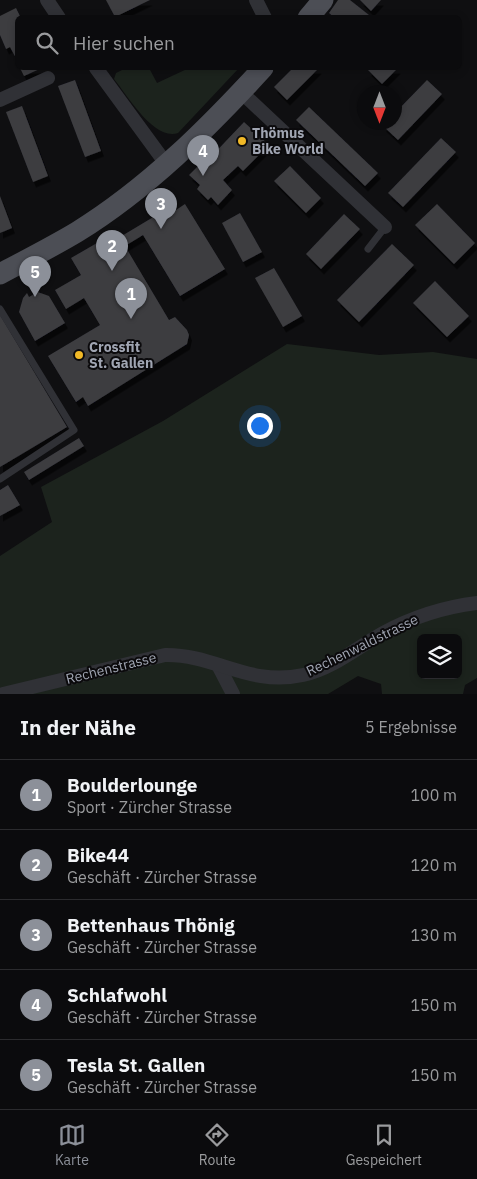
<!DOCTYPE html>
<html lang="de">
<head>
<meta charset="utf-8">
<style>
	body { margin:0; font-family:"IBM Plex Sans",sans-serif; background:#19191b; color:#f1f3f6 }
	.controls { position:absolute; right:15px; bottom:15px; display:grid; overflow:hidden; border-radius:8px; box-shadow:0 2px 8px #0003 }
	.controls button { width:45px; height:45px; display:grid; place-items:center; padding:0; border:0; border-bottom:1px solid #2b2b2e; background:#0b0b0d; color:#f1f3f6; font:25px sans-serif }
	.compass { position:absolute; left:357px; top:85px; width:45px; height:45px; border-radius:50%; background:#0b0b0d; box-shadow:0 2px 8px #0003; rotate:180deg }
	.you { position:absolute; left:259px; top:425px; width:18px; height:18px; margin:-12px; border:4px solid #fff; border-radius:50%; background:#1a73e8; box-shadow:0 0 0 8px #1a73e833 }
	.badge { display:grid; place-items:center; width:32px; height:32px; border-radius:50%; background:#8c9099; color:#fff; font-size:16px; font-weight:700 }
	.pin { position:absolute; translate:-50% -41px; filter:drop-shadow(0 1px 2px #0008) }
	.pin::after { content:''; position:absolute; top:26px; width:18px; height:15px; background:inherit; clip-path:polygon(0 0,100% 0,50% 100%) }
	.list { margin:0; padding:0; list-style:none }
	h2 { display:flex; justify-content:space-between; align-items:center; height:65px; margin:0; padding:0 20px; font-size:21px }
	h2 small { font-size:16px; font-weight:400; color:#9a9b9d }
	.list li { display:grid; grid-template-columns:32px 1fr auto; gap:15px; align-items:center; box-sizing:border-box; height:70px; padding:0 20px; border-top:1px solid #2b2b2e }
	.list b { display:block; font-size:19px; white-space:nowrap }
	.list p { margin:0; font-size:16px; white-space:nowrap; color:#9a9b9d }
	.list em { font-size:16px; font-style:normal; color:#9a9b9d }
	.icon { flex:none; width:28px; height:28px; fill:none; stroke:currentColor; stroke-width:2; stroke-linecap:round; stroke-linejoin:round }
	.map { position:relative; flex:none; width:477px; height:694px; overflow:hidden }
	.search { position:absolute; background:#0b0b0d; box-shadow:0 2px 8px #0003; left:15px; right:15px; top:15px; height:55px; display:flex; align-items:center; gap:12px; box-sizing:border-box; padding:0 18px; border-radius:8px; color:#9a9b9d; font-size:19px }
	.sheet { height:415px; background:#0b0b0d }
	nav { display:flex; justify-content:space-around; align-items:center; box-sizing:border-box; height:70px; border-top:1px solid #2b2b2e; background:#0b0b0d; font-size:14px; color:#9a9b9d }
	nav a { display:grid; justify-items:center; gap:2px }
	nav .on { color:#8c9099 }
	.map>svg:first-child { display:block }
	.green { fill:#1c231d; fill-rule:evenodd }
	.building { fill:#3c3c41; filter:url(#shadow) }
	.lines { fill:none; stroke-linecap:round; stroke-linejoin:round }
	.lane { stroke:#303136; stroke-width:7 }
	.street { stroke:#303136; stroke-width:14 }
	.primary { stroke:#4c4e55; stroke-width:21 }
	.poi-dot { fill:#f1b927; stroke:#0b0a0c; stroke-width:2 }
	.labels { text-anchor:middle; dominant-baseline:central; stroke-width:4; stroke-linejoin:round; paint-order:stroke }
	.poi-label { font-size:14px; font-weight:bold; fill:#a0a5b2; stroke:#0b0a0c; text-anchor:start }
	.street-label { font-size:14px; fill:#a0a5b2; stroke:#0b0a0c }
</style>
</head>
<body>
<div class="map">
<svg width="477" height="694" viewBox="0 0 477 694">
	<defs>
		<filter id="shadow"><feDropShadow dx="3" dy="5.5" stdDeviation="0" flood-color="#0009"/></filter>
	</defs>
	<rect width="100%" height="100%" fill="#0f0f11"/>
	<!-- green -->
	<g class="green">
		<path d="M126,68h23l8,15 32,-15h50l-61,65c-24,8 -50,-37 -64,-54l2,-6z"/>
		<path d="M287,344l92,11 54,-3 44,7v319l-12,7 -2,9h-81l-1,-10 -23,-8 -30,18h-328v-138l52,-34 -11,-35 122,-66zM421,638h37v37h-37z"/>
	</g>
	<!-- building -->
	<g class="building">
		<path d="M106,0h44l-35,17z"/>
		<path d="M338,0h12l19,15 -2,3h-32l-6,-5z"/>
		<path d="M360,0h21l-10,11z"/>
		<path d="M16,8l5,10h-3v44l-8,-15 -4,2 -6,-14v-19z"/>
		<path d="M20,68h22l-18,8z"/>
		<path d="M293,68h26l-32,32 -13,-13z"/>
		<path d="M371,68h27l-16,16 -14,-14z"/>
		<path d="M75,80l26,71 -16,6 -27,-71z"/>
		<path d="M427,80l15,14 -44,46 -15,-14 4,-4h7v-8z"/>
		<path d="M22,106l26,70 -15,6 -27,-70z"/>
		<path d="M309,107l69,66 -13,13 -69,-66z"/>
		<path d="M244,122l25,23 -26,26 -5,-5 -15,14 9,10 -14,15 -7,-8 -3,3 -11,-11 3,-4 -11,-10 15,-15 2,2z"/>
		<path d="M441,138l15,14 -53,55 -15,-14z"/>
		<path d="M290,166l31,32 -15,15 -32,-32z"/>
		<path d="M0,196l12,32 -12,5z"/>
		<path d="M185,204l40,65 -45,27 -37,-61 -18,11 44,74 6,-3 12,13 2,5 -2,9 -99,62 -5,-9 -7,5 -28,-46 52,-31 -16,-27 -18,11 -11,-19 26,-15 -10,-17 45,-26 4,5 50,-30 3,5z"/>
		<path d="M437,204l38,39 -21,21 -39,-39z"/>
		<path d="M240,213l22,39 -19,10 -21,-39z"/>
		<path d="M344,214l16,15 -39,40 -15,-15z"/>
		<path d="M392,244l22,21 -55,57 -22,-22z"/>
		<path d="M274,268l28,48 -19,11 -28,-49z"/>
		<path d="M435,281l34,35 -22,21 -34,-34z"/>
		<path d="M35,291l14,5 16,27 -30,18 -16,-29 4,-14 4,-5 2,4 7,-4z"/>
		<path d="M0,315l67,112 -67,40z"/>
		<path d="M79,438l5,8 -55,34 -5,-8z"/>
		<path d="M8,485l12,20 -20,11v-26z"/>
	</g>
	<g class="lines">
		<!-- lane -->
		<g class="lane">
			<path d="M368,249l17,-22"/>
			<path d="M0,309l74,121 -74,49"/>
		</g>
		<!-- street -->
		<g class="street">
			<path d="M47,0l12,18"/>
			<path d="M256,0l9,18"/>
			<path d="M96,68l71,97"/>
			<path d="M241,92l144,135"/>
			<path d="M0,100l48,-22"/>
			<path d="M218,665l15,29"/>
			<path d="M3,694l162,-39c50,-1 84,32 138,20 29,-6 55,-28 80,-42 30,-16 61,-26 94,-30"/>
		</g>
		<!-- primary -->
		<g class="primary">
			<path d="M308,18l15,-18"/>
			<path d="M0,274c26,-14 52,-27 77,-42 71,-44 130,-103 186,-164"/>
		</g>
	</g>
	<!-- markers -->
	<g class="poi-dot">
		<circle cx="242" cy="141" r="5"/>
		<circle cx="79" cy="355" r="5"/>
	</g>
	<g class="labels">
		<!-- poi labels -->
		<g class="poi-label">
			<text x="252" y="133">Thömus<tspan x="252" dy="16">Bike World</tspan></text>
			<text x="89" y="347">Crossfit<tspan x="89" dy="16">St. Gallen</tspan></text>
		</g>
		<!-- street labels -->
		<g class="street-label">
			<text transform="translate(362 645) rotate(-26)">Rechenwaldstrasse</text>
			<text transform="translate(111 668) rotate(-14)">Rechenstrasse</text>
		</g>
	</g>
</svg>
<div class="controls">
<button><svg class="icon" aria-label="layers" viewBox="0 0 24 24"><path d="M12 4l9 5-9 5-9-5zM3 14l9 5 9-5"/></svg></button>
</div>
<svg class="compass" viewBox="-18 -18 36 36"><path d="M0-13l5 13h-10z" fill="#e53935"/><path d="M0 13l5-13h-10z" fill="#9a9b9d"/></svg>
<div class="you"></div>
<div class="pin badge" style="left:131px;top:319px">1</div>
<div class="pin badge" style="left:112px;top:271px">2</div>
<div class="pin badge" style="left:161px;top:229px">3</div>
<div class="pin badge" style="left:203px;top:176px">4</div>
<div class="pin badge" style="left:35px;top:297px">5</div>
<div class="search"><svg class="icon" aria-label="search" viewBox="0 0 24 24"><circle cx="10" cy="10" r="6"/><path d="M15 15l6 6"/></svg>Hier suchen</div>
</div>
<section class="sheet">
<h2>In der Nähe<small>5 Ergebnisse</small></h2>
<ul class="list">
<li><span class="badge">1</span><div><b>Boulderlounge</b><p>Sport · Zürcher Strasse</p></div><em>100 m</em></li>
<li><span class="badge">2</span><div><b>Bike44</b><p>Geschäft · Zürcher Strasse</p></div><em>120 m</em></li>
<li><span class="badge">3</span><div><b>Bettenhaus Thönig</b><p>Geschäft · Zürcher Strasse</p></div><em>130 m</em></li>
<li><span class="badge">4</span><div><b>Schlafwohl</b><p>Geschäft · Zürcher Strasse</p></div><em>150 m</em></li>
<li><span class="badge">5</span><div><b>Tesla St. Gallen</b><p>Geschäft · Zürcher Strasse</p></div><em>150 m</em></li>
</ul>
</section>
<nav>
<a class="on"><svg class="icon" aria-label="map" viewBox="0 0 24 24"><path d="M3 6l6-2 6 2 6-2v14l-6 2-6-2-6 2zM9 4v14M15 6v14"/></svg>Karte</a>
<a><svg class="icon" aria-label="directions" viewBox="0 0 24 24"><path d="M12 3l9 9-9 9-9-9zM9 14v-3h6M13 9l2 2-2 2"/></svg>Route</a>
<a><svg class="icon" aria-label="saved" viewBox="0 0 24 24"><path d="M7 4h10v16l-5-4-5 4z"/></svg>Gespeichert</a>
</nav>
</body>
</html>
